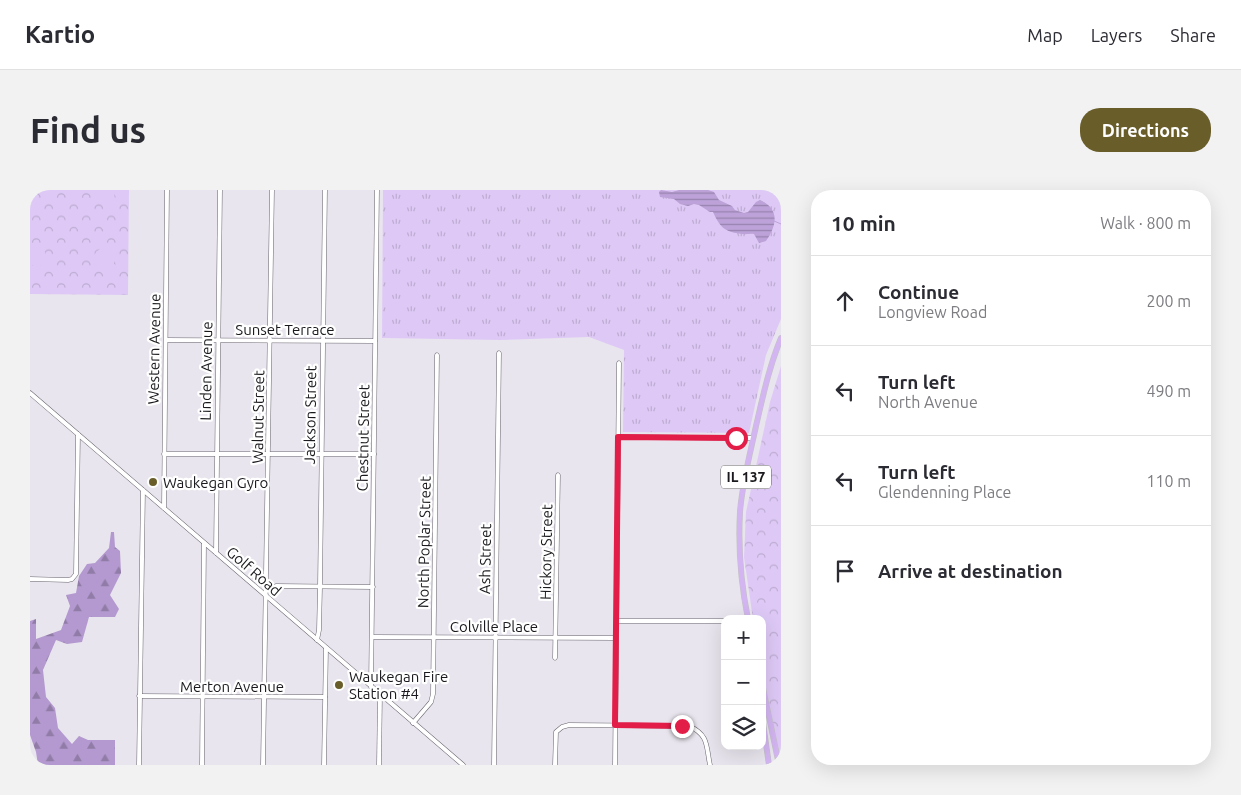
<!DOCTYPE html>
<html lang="en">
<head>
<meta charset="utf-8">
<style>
	body { margin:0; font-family:Ubuntu,sans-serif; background:#f2f2f3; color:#2b2b33 }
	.controls { position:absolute; right:15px; bottom:15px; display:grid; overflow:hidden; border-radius:10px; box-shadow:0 5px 20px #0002 }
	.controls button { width:45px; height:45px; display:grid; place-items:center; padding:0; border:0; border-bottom:1px solid #e1e1e2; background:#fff; color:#2b2b33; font:25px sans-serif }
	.stop { position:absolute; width:15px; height:15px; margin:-11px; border:4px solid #e11d48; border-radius:50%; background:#fff }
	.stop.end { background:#e11d48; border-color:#fff; box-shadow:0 1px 5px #0008 }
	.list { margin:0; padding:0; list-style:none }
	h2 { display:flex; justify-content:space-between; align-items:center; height:65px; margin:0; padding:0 20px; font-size:21px }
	h2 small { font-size:16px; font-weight:400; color:#7c7c81 }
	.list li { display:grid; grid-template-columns:32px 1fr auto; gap:15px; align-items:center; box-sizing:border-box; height:90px; padding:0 20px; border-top:1px solid #e1e1e2 }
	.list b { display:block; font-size:19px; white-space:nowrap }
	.list p { margin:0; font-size:16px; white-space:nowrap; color:#7c7c81 }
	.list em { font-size:16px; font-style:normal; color:#7c7c81 }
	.icon { flex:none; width:28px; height:28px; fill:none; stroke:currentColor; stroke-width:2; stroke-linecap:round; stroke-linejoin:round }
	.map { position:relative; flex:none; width:751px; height:575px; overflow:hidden; border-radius:20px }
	header { display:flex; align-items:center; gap:30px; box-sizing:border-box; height:70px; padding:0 25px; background:#fff; border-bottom:1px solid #e1e1e2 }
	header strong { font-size:24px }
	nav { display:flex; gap:28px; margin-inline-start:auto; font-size:18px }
	.intro { display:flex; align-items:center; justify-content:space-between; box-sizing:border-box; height:120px; padding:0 30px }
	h1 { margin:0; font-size:35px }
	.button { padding:12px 22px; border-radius:20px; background:#695d29; color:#fff; font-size:18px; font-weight:700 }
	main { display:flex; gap:30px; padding:0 30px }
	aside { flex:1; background:#fff; border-radius:20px; box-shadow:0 5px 20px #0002 }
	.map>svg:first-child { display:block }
	.grass { fill:url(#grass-tufts) }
	.forest { fill:url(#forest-firs) }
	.park { fill:url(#park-crowns) }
	.garden { fill:#dec9f6 }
	.water { fill:url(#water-rules) }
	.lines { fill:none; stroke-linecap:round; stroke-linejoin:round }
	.stream { stroke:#bca2d8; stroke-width:1 }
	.minor-casing { stroke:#68646d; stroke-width:5 }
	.major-casing { stroke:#c4c3c4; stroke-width:6 }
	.minor { stroke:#fff; stroke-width:4 }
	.major { stroke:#d3b5f1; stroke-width:5 }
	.route { stroke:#e11d48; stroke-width:6 }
	.poi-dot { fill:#695d29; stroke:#fff; stroke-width:2 }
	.labels { text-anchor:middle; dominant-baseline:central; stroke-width:4.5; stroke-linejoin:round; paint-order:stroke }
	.shield { fill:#fff; stroke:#5f5e61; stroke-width:1 }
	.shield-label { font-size:14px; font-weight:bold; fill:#1b191d }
	.street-label { font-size:15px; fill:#1b191d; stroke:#fff }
	.poi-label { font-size:15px; fill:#1b191d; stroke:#fff; text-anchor:start }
</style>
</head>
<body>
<header>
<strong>Kartio</strong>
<nav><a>Map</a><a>Layers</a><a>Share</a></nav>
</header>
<div class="intro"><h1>Find us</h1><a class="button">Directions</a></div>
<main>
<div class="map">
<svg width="751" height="575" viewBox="0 0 751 575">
	<defs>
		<pattern id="grass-tufts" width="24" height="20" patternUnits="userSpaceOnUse" patternTransform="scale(1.25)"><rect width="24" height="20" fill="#dec9f6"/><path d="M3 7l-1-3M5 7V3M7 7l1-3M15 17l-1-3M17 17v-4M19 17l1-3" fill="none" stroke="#beacd2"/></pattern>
		<pattern id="forest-firs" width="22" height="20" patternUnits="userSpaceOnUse" patternTransform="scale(1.25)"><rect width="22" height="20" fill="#b399cf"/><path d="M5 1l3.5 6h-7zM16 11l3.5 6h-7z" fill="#917ca7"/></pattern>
		<pattern id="park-crowns" width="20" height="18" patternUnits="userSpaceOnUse" patternTransform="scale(1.25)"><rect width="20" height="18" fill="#dec9f6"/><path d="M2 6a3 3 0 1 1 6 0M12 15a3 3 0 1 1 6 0" fill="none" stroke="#beacd2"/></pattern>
		<pattern id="water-rules" width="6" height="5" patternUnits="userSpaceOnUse" patternTransform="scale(1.25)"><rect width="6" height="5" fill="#bca2d8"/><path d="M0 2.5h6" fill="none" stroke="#9883af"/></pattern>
	</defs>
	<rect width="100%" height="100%" fill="#e9e5ee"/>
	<!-- grass -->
	<path class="grass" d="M353,0h398v129l-15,36 -17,78 -126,-1 1,-82 -35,-13 -89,3 -118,-2z"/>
	<!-- forest -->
	<path class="forest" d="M81,342h3l1,15 5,4 1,22 -11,22 9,14 -4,8h-26l-7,25 -15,2 -11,-4 -13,30 3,27 9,11 3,20 14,16 7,-8 9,4h27v25h-77l-2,-13 -6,-17v-114l6,-2v20l25,-9 9,-24 -4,-11 10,-2 3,-17 8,-12 8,-1 14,-15z"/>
	<!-- park -->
	<g class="park">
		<path d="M0,0h99l-1,105 -98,-1z"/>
		<path d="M751,176v399l-19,-97v-49h-9l-9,-62 2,-45 24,-110z"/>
	</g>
	<!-- garden -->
	<g class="garden">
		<path d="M64,0h20l1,13c-12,3 -21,1 -21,-13z"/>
		<path d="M6,53c10,5 14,15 4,23l-8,-1 -2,3v-23z"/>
		<path d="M78,57l6,3v14l2,1 -1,5h-3l-3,-3 -13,-1 -2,-8 2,-6 4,-3z"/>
	</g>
	<!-- water -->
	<path class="water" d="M631,0l11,2 7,-2h29l6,2 5,8 13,6 3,4 9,3 4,-1 8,-10 4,-2c20,9 17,25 6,41l-7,2 -5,-9c-4,-1 -8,1 -12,0 -18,-2 -22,-7 -29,-22h-3l-11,-7 -5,-1 -6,2 -8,-2 -6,-5 -14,-2 -1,-5z"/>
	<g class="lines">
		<!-- stream -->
		<path class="stream" d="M744,31l7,3"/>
		<!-- minor casing -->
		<g class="minor-casing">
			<g id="minor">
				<path d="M136,150l209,1"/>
				<path d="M0,203l433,372"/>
				<path d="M588,247l135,1"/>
				<path d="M134,264h210"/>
				<path d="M134,318l3,-318"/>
				<path d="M186,363l4,-363"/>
				<path d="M0,389l38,1 4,-1 4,-5 2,-140"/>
				<path d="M246,396l97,1"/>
				<path d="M587,431h108"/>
				<path d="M342,447l244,1"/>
				<path d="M287,450l2,-10 1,-43 5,-397"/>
				<path d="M525,468l3,-183"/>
				<path d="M341,497l6,-497"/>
				<path d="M109,506l186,1"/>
				<path d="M383,533l18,-21 2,-8 4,-339"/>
				<path d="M109,575l4,-275"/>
				<path d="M172,575l2,-222"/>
				<path d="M233,575l9,-575"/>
				<path d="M294,575l2,-117"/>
				<path d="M349,575l1,-71"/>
				<path d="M464,575l5,-412"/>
				<path d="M525,575l1,-33 6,-5 7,-2 120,1c20,9 17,20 21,39"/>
				<path d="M585,575l4,-402"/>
			</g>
		</g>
		<!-- major casing -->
		<g class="major-casing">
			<g id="major">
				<path d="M718,429c-7,-35 -10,-71 -8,-107 2,-28 10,-58 16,-86 7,-30 13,-59 25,-88"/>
				<path d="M732,493l17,82"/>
				<path d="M732,526l7,49"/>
			</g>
		</g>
		<!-- minor -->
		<use href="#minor" class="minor"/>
		<!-- major -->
		<use href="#major" class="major"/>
	</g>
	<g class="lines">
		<!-- route -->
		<path class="route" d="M652,536l-67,-1 3,-288 118,1"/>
	</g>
	<!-- markers -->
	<g class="poi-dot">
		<circle cx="123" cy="292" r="5"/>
		<circle cx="309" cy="495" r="5"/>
	</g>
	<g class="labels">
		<!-- shield labels -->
		<rect class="shield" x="691" y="275.5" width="50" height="23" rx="4"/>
		<g class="shield-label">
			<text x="716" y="287">IL 137</text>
		</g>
		<!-- street labels -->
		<g class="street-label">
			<text x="255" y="139">Sunset Terrace</text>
			<text transform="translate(124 159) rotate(-89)">Western Avenue</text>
			<text transform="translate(176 181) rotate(-89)">Linden Avenue</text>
			<text transform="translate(280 225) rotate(-89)">Jackson Street</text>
			<text transform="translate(228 227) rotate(-89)">Walnut Street</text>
			<text transform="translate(333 248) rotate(-89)">Chestnut Street</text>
			<text transform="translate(394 352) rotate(-89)">North Poplar Street</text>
			<text transform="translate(516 362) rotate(-89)">Hickory Street</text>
			<text transform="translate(455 369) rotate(-89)">Ash Street</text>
			<text transform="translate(224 381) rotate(41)">Golf Road</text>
			<text x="464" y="436">Colville Place</text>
			<text x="202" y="496">Merton Avenue</text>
		</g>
		<!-- poi labels -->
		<g class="poi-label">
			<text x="133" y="292">Waukegan Gyro</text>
			<text x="319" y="486">Waukegan Fire<tspan x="319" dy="17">Station #4</tspan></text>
		</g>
	</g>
</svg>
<div class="controls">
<button>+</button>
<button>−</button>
<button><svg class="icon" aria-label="layers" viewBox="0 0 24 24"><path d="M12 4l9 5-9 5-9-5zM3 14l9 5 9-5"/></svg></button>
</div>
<div class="stop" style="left:706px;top:248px"></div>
<div class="stop end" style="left:652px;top:536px"></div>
</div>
<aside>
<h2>10 min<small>Walk · 800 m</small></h2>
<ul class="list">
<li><svg class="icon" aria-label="ahead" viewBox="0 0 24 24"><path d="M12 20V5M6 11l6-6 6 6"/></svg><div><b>Continue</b><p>Longview Road</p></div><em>200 m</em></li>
<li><svg class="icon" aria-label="left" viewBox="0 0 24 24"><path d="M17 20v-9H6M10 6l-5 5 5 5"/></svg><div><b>Turn left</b><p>North Avenue</p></div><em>490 m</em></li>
<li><svg class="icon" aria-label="left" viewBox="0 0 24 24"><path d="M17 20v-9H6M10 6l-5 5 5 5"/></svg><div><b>Turn left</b><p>Glendenning Place</p></div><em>110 m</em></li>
<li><svg class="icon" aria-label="arrive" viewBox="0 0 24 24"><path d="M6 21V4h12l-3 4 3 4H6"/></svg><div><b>Arrive at destination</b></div></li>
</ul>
</aside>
</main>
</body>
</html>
